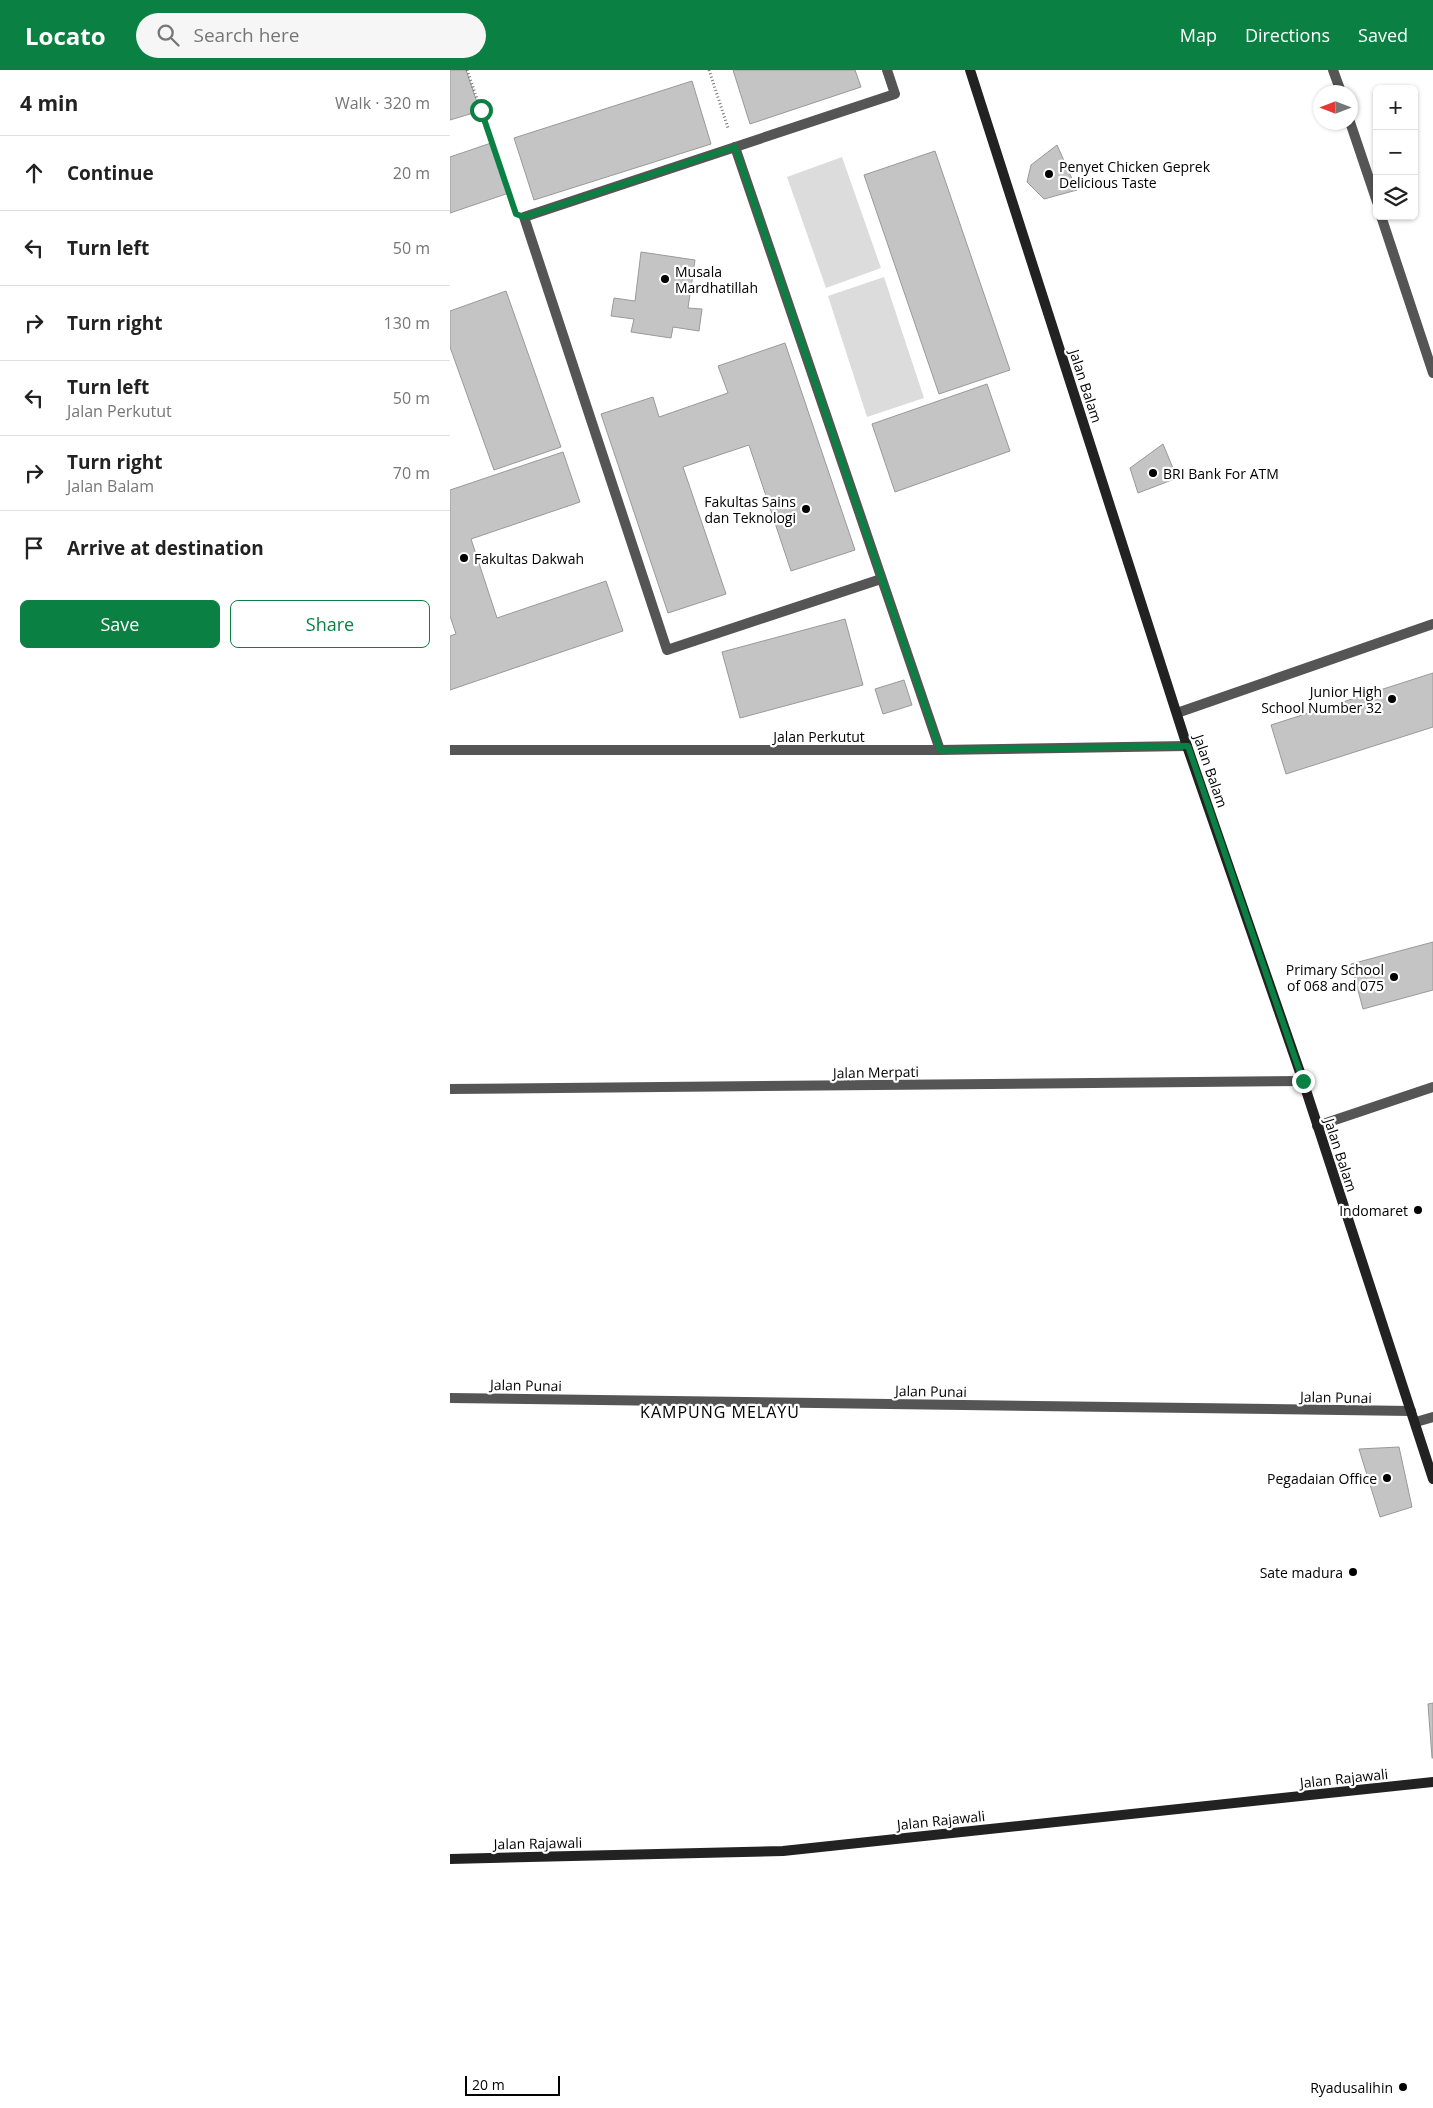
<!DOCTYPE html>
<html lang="en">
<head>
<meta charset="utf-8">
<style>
	body { margin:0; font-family:"Open Sans",sans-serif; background:#f6f6f6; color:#222 }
	.controls { position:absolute; right:15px; top:15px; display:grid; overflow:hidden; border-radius:8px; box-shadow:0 1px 4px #0004 }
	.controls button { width:45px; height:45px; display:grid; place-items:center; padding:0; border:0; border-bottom:1px solid #e0e0e0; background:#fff; color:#222; font:25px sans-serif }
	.compass { position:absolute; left:863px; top:15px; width:45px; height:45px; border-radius:50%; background:#fff; box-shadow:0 1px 4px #0004; rotate:270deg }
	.scale { position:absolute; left:15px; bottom:12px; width:95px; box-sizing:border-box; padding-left:5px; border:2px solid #000; border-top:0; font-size:14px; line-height:18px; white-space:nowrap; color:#000; -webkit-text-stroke:4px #fff; paint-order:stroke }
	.stop { position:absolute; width:15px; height:15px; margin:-11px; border:4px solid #0b8043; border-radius:50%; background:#fff }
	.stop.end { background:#0b8043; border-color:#fff; box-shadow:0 1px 5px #0008 }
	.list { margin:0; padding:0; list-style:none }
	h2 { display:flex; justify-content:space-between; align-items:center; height:65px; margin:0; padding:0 20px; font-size:21px }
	h2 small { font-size:16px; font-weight:400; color:#767676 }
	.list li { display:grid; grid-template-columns:32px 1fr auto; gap:15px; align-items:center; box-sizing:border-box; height:75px; padding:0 20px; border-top:1px solid #e0e0e0 }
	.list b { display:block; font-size:19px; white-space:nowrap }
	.list p { margin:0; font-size:16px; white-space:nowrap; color:#767676 }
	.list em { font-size:16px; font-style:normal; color:#767676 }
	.actions { display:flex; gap:10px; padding:15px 20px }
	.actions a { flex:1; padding:11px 0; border:1px solid #0b8043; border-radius:8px; text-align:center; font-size:18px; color:#0b8043 }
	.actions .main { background:#0b8043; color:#fff }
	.icon { flex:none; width:28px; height:28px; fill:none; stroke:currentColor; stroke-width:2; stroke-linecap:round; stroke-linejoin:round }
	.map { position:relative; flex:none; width:983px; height:2038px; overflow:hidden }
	header { display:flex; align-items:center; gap:30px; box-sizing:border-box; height:70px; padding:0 25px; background:#0b8043; color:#fff }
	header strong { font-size:24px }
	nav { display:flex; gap:28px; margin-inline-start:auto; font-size:18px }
	.search { width:350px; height:45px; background:#f6f6f6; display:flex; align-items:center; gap:12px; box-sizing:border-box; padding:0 18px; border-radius:28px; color:#767676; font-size:19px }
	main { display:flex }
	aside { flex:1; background:#fff }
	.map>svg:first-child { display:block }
	.green { fill:#dcdcdc }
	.building { fill:#c4c4c4; stroke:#999 }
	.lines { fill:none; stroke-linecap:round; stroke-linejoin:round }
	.path { stroke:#777; stroke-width:3; stroke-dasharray:1 2.5; stroke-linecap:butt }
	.service { stroke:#555; stroke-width:10 }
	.minor { stroke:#555; stroke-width:10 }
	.secondary { stroke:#222; stroke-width:10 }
	.route { stroke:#0b8043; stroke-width:6 }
	.poi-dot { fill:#000; stroke:#fff; stroke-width:2 }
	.labels { text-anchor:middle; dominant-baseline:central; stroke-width:4.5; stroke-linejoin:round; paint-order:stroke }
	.poi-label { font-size:14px; fill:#000; stroke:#fff; text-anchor:end }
	.street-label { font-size:14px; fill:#000; stroke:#fff }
	.quarter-label { font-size:16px; letter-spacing:1px; fill:#000; stroke:#fff }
</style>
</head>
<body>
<header>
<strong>Locato</strong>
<div class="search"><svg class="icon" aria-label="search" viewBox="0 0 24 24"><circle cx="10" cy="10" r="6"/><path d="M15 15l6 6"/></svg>Search here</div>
<nav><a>Map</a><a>Directions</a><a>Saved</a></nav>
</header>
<main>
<aside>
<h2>4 min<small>Walk · 320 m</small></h2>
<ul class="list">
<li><svg class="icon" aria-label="ahead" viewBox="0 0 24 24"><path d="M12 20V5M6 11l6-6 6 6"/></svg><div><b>Continue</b></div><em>20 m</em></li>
<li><svg class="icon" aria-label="left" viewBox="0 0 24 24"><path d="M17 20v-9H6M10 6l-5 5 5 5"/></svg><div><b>Turn left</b></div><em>50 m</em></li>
<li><svg class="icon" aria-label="right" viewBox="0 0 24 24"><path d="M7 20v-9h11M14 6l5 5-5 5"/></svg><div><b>Turn right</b></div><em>130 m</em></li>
<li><svg class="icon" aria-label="left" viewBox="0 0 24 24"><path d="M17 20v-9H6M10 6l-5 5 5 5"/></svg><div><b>Turn left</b><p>Jalan Perkutut</p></div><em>50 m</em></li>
<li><svg class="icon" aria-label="right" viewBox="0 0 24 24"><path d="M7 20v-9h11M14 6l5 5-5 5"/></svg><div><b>Turn right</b><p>Jalan Balam</p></div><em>70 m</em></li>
<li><svg class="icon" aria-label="arrive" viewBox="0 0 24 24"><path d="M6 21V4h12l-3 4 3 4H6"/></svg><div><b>Arrive at destination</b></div></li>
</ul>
<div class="actions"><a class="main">Save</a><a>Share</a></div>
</aside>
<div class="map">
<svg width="983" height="2038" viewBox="0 0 983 2038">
	<rect width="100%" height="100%" fill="#fff"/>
	<!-- green -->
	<g class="green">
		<path d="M392,87l39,111 -55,20 -39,-111z"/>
		<path d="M434,207l40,121 -57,19 -39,-121z"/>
	</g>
	<!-- building -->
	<g class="building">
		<path d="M0,0h16l14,41 -30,9z"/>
		<path d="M283,0h122l6,17 -111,37z"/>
		<path d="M242,11l19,63 -177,56 -20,-62z"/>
		<path d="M41,73l18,50 -59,20v-56z"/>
		<path d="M607,75l20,45 -33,9 -17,-17 4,-17z"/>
		<path d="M485,81l75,219 -71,24 -75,-219z"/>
		<path d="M191,182l54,8 -7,48 14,1 -3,22 -26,-4 -2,11 -40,-6 3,-13 -23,-3 3,-18 21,3z"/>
		<path d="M56,221l55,156 -67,23 -44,-123v-36z"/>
		<path d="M335,273l70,207 -64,21 -42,-126 -66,22 43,127 -58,19 -67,-199 52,-17 6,20 69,-24 -10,-27z"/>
		<path d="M537,314l23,67 -115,41 -23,-68z"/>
		<path d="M713,374l14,34 -39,15 -8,-25z"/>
		<path d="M113,382l17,50 -109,37 26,79 109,-37 17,50 -173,59v-54l6,-2 -6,-18v-126z"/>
		<path d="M395,549l18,66 -123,33 -18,-66z"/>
		<path d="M983,603v54l-147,47 -15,-49z"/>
		<path d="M454,610l8,25 -29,9 -8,-25z"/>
		<path d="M983,872v48l-70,19 -12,-45z"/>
		<path d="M949,1377l13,60 -32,10 -21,-68z"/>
		<path d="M983,1633v55h-1l-4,-54z"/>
	</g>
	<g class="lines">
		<!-- path -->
		<g class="path">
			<path d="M17,0l45,130"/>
			<path d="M259,0l19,58"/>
		</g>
		<!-- service -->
		<g class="service">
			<path d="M285,77l205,603"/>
			<path d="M431,509l-214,71 -143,-433 371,-123 -8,-24"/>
		</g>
		<!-- minor -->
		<g class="minor">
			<path d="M883,0l8,22"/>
			<path d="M900,52l27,80"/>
			<path d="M931,146l52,157"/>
			<path d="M727,643l256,-89"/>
			<path d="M0,680h490l247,-4"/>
			<path d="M0,1019l853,-8"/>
			<path d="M867,1056l116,-39"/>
			<path d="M0,1328l961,13"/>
			<path d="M966,1352l17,-5"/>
		</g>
		<!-- secondary -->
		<g class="secondary">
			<path d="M520,0l217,676 116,335 130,398"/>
			<path d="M0,1789l333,-8 650,-69"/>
		</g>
	</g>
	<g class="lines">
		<!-- route -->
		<path class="route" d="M31,40l35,104 8,3 211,-70 205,603 248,-4 115,335"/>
	</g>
	<!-- markers -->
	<g class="poi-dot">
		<circle cx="599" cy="104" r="5"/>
		<circle cx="215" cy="209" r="5"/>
		<circle cx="703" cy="403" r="5"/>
		<circle cx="356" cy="439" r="5"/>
		<circle cx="14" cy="488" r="5"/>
		<circle cx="942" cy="629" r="5"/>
		<circle cx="944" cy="907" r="5"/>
		<circle cx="968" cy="1140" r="5"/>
		<circle cx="937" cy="1408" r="5"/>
		<circle cx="903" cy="1502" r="5"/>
		<circle cx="953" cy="2017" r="5"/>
	</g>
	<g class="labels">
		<!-- poi labels -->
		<g class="poi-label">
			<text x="609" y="96" text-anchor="start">Penyet Chicken Geprek<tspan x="609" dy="16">Delicious Taste</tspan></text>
			<text x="225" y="201" text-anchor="start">Musala<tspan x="225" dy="16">Mardhatillah</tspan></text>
			<text x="713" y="403" text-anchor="start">BRI Bank For ATM</text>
			<text x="346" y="431">Fakultas Sains<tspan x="346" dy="16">dan Teknologi</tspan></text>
			<text x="24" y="488" text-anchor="start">Fakultas Dakwah</text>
			<text x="932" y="621">Junior High<tspan x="932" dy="16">School Number 32</tspan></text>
			<text x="934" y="899">Primary School<tspan x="934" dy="16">of 068 and 075</tspan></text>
			<text x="958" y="1140">Indomaret</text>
			<text x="927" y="1408">Pegadaian Office</text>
			<text x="893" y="1502">Sate madura</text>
			<text x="943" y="2017">Ryadusalihin</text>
		</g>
		<!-- street labels -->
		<g class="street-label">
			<text transform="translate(636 316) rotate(72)">Jalan Balam</text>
			<text x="369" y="666">Jalan Perkutut</text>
			<text transform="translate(761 701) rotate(71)">Jalan Balam</text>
			<text transform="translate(426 1002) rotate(-1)">Jalan Merpati</text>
			<text transform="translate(891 1085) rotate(72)">Jalan Balam</text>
			<text transform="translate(76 1315) rotate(1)">Jalan Punai</text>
			<text transform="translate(481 1321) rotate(1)">Jalan Punai</text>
			<text transform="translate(886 1327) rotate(1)">Jalan Punai</text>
			<text transform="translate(894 1708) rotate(-6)">Jalan Rajawali</text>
			<text transform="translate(491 1750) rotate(-6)">Jalan Rajawali</text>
			<text transform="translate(88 1773) rotate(-1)">Jalan Rajawali</text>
		</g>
		<!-- quarter labels -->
		<g class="quarter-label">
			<text x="270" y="1342">KAMPUNG MELAYU</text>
		</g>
	</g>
</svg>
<div class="controls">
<button>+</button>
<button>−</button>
<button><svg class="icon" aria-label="layers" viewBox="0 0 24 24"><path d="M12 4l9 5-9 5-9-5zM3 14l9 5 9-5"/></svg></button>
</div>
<svg class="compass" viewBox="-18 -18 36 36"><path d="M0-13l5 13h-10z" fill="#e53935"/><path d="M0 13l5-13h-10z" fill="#767676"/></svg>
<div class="scale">20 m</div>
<div class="stop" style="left:31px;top:40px"></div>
<div class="stop end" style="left:853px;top:1011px"></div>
</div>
</main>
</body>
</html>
